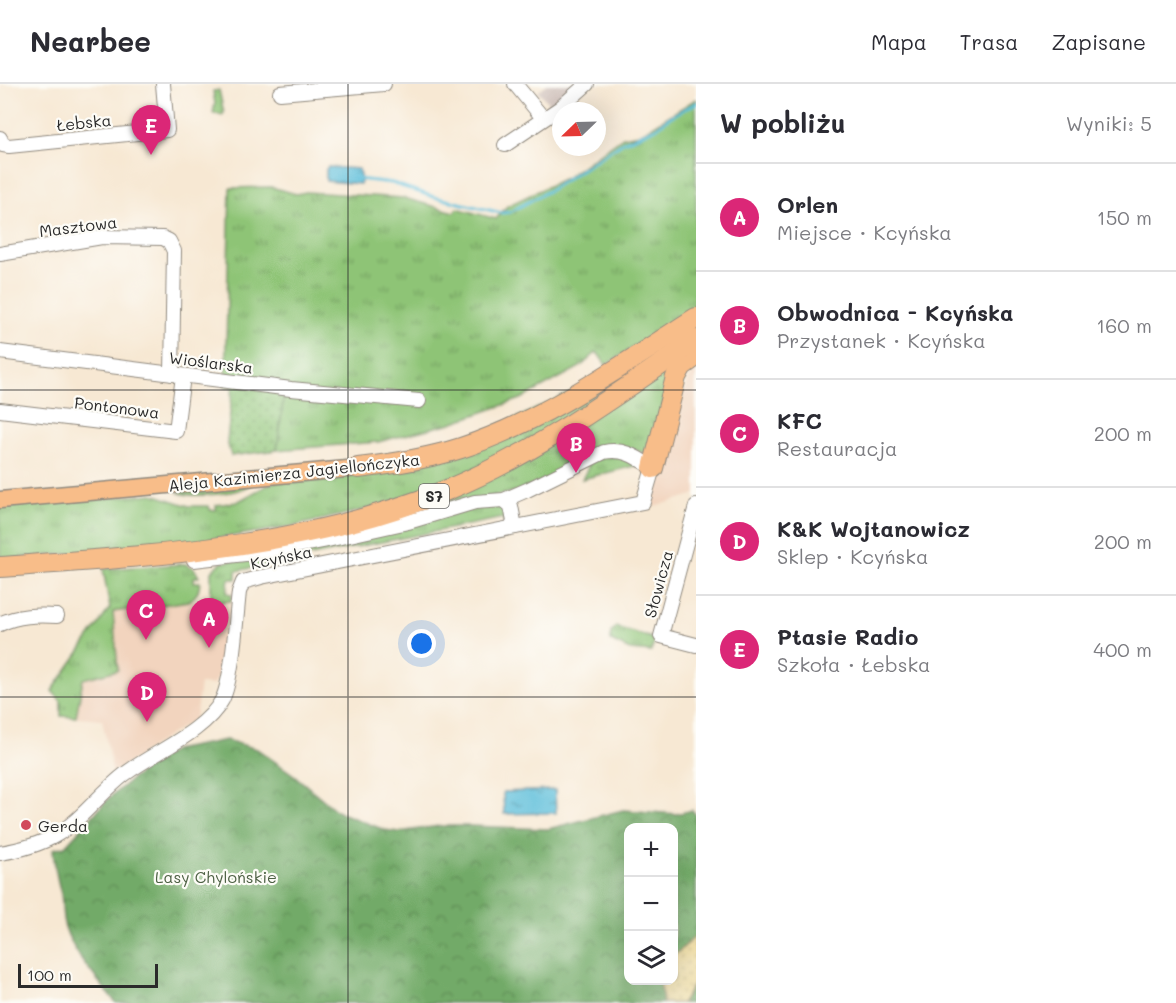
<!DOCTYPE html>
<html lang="pl">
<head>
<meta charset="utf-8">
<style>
	body { margin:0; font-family:Mali,sans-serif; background:#f2f2f3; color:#2b2b33 }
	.controls { position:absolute; right:18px; bottom:18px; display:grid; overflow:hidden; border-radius:12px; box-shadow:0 6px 24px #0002 }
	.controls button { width:54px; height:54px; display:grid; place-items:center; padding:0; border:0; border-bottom:2px solid #e1e1e2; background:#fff; color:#2b2b33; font:30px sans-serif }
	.compass { position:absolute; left:552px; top:18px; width:54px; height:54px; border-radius:50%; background:#fff; box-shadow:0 6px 24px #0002; rotate:247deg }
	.scale { position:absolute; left:18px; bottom:15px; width:140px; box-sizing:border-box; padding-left:6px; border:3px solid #2b2b2b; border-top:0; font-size:16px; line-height:21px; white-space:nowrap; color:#2b2b2b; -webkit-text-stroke:4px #fdfcf7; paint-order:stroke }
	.you { position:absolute; left:422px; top:560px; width:21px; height:21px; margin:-15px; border:4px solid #fff; border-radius:50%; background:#1a73e8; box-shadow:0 0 0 9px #1a73e833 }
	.badge { display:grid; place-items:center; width:39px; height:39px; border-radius:50%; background:#db2777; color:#fff; font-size:20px; font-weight:700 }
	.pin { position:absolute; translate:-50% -50px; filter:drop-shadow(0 2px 3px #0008) }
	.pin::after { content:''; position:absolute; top:32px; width:21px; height:18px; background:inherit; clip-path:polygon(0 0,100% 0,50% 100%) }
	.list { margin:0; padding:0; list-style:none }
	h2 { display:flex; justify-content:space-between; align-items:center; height:78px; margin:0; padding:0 24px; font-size:26px }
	h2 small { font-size:20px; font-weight:400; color:#7c7c81 }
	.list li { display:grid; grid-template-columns:39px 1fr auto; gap:18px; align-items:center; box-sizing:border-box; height:108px; padding:0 24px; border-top:2px solid #e1e1e2 }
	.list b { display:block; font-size:22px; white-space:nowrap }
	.list p { margin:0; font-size:20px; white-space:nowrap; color:#7c7c81 }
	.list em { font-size:20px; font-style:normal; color:#7c7c81 }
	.icon { flex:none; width:33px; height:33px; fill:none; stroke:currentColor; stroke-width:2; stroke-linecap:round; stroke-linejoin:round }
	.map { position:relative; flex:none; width:696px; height:919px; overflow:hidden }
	header { display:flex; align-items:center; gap:36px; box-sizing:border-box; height:84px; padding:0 30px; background:#fff; border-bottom:2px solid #e1e1e2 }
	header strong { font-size:28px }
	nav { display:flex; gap:33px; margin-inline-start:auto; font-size:21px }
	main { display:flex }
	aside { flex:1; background:#fff }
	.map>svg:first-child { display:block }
	.built { fill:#f2d4be }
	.industrial { fill:#cfc0ba }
	.grass { fill:url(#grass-tufts); stroke:#5c7850; stroke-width:1.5 }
	.forest { fill:url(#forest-crowns); stroke:#4e6a49; stroke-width:1.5 }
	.sand { fill:url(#sand-dots); stroke:#8c8264; stroke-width:1.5 }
	.park { fill:#8ec476; stroke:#5c7850; stroke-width:1.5 }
	.garden { fill:url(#garden-dots); stroke:#5c7850; stroke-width:1.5 }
	.water { fill:url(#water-ripples); stroke:#437482; stroke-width:1.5 }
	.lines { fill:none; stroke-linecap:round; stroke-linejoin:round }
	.stream { stroke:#5bbeda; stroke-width:3 }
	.minor-casing { stroke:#918a7f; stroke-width:16 }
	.major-casing { stroke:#918a7f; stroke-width:19 }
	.highway-casing { stroke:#918a7f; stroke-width:22 }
	.minor { stroke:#fff; stroke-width:14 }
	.major { stroke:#f8bd89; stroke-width:16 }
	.highway { stroke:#f8bd89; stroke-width:20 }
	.grid { fill:none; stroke:#2b2b2b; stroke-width:1.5; stroke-opacity:0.55 }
	.poi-dot { fill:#d1495b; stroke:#fdfcf7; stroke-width:2 }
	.labels { text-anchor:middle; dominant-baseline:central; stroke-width:4.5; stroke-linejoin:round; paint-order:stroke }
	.shield { fill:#fdfcf7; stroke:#6a6a68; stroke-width:1.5 }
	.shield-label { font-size:15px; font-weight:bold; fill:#2b2b2b }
	.street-label { font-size:16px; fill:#2b2b2b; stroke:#fdfcf7 }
	.poi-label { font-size:16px; fill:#2b2b2b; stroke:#fdfcf7; text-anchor:start }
	.park-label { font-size:16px; fill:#4e6145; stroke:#fdfcf7 }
</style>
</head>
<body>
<header>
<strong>Nearbee</strong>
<nav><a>Mapa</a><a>Trasa</a><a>Zapisane</a></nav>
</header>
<main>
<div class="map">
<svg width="696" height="919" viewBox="0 0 696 919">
	<defs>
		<pattern id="grass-tufts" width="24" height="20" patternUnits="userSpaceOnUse" patternTransform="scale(1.5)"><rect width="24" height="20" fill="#8ec476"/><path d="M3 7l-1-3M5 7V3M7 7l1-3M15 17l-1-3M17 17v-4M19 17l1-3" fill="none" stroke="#749f61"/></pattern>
		<pattern id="forest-crowns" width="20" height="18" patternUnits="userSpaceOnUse" patternTransform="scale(1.5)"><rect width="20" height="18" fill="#72aa67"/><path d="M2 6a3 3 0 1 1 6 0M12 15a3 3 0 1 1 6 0" fill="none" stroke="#5e8b55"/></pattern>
		<pattern id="sand-dots" width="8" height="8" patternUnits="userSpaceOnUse" patternTransform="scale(1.5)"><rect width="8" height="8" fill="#eeda9e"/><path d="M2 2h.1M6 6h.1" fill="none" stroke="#cb8" stroke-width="1.8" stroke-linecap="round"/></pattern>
		<pattern id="garden-dots" width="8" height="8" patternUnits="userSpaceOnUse" patternTransform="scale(1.5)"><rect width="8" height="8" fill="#8ec476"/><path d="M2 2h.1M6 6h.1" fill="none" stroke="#749f61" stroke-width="1.8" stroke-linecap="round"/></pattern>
		<pattern id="water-ripples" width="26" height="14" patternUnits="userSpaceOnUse" patternTransform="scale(1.5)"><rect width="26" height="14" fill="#5bbeda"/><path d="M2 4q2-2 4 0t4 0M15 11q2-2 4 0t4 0" fill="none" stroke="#4b9bb1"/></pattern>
	</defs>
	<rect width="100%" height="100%" fill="#fdfcf7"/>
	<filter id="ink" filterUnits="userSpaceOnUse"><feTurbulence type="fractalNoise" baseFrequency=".0167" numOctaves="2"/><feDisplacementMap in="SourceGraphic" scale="12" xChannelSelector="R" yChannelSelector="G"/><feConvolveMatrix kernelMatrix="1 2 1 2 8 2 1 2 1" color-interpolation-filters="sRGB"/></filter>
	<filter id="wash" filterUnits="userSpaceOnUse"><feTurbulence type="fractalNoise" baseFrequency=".008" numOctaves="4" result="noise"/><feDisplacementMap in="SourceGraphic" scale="24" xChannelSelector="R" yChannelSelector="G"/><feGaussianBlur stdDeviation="1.35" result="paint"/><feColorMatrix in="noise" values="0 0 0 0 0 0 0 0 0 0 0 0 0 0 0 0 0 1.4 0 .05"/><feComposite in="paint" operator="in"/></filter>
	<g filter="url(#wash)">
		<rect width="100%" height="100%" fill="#f7e8d3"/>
		<!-- built -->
		<g class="built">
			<path d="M696,280v130l-46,14 4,-23 38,-118z"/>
			<path d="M210,515l1,4 20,-2 -8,67 -10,17 -13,-1 -5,36 -10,5 -72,48 -11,-54 -26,-2 7,-38 35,-9 -5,-58z"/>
		</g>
		<!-- industrial -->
		<path class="industrial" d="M547,0h32l-23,20 -7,3 -2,-6 -9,-10z"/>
		<!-- grass -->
		<g class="grass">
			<path d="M696,15v208l-90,58 -9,-13 -17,15 -59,32 -70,24 -73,19 -101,8 7,-57 -59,-7 5,-198 41,-1 25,7 10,-2 98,6 50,14 3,-4 39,11 11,-13 60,-29 56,-40 17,-3z"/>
			<path d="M666,263l2,3 -141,92 -86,43 -61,21 -90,21 -91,14 -199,19v-53l153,-13 36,12h20l1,4h6v-5l21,-3 36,-20 137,-13z"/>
			<path d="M675,280l-25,86 -5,3 -14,-4 -114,42 -79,19 -74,15z"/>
			<path d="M625,371l13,10 -56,14 10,-19z"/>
			<path d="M252,400c-15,10 -58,15 -75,8z"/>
			<path d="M477,422c18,0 24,-4 34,13l-6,6 -2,-7 -267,53v8h-7l-2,14 5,1 -1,7 -20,2v-31l10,-9z"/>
			<path d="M185,480l9,4 5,9h-5v5h6c-1,9 -3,14 -11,19l-76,11 5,58 -35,9 -7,38 -15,-1v-15l-9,-10 58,-83 -7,-39z"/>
			<path d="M616,543l36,11 3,2 -4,12 -21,-2 -19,-9v-9z"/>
		</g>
		<!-- forest -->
		<g class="forest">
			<path d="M226,656l31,9 37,26 44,37 47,18 14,2 40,-6h32l77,3 75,-19 54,4 15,-4 4,5v121l-22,20v-128h-46v152l32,1 3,22h-547c-18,-24 -42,-47 -51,-76 -4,-11 -2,-22 -4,-33 -4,-15 -7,-29 -8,-45l12,-3 44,-48 24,-20 41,-28z"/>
			<path d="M696,896v23h-14z"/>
		</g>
		<!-- sand -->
		<path class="sand" d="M696,852v44l-14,23h-19l-3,-22 14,-1v-24z"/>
		<!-- park -->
		<path class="park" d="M219,6l5,23 -2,2 -9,-2 2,-9 -2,-13z"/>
		<!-- garden -->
		<path class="garden" d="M233,302l51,7 -7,57 -46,6 -4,-15z"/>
		<!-- water -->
		<g class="water">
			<path d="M328,83l31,2 2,13 -1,2 -34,-3v-12z"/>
			<path d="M555,706l1,23 -52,1 -1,-22z"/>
		</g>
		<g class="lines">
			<!-- stream -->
			<path class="stream" d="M358,95l34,4 42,14 68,16 8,-1 40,-22 73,-48 33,-14 14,-11 26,-14"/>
		</g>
	</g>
	<g filter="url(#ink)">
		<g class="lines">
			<!-- minor casing -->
			<g class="minor-casing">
				<g id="minor">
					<path d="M515,0l28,34"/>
					<path d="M280,9l104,-9"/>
					<path d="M0,54l3,7 6,1 158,-16 -4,-46"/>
					<path d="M505,61l55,-37 27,-24"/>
					<path d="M0,170l102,-17 61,1 6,3 5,10 -2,123"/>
					<path d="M0,268l291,37 128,12"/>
					<path d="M0,326l176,21 7,-55"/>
					<path d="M504,416l7,6 4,21"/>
					<path d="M696,422l-35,130 35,9"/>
					<path d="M0,540c18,-9 37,-9 57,-8"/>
					<path d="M0,769c19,-3 39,-8 56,-18 27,-16 44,-42 69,-61 29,-22 80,-42 97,-74 11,-22 14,-82 17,-108l4,-10 18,-5 382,-75 10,-34c-17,-11 -29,-20 -49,-16l-77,38 -23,10 -29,2 -67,20 -85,19 -52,10 -77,9"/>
				</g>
			</g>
			<!-- major casing -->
			<g class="major-casing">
				<path id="major" d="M0,416l358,-32"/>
			</g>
			<!-- highway casing -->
			<g class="highway-casing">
				<g id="highway">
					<path d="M358,384c35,-4 69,-9 103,-20 85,-28 160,-82 235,-130"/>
					<path d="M653,384l23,-91 6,-11 14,-10"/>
					<path d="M0,483c150,-11 307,-19 447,-77 90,-37 169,-95 249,-150"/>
				</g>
			</g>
			<!-- minor -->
			<use href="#minor" class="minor"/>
			<!-- major -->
			<use href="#major" class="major"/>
			<!-- highway -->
			<use href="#highway" class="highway"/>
		</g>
	</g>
	<!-- grid -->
	<path class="grid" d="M348,0v919M0,306h696M0,613h696"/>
	<!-- markers -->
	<circle class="poi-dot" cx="26" cy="741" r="6"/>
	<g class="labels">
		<!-- shield labels -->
		<rect class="shield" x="419" y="400" width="30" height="24" rx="4.5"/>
		<g class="shield-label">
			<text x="434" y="412">S7</text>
		</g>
		<!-- street labels -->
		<g class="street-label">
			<text transform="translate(84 38) rotate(-6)">Łebska</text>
			<text transform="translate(78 142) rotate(-7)">Masztowa</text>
			<text transform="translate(211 278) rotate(7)">Wioślarska</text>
			<text transform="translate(117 323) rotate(7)">Pontonowa</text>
			<text transform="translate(294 388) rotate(-6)">Aleja Kazimierza Jagiellończyka</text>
			<text transform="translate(281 473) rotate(-12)">Kcyńska</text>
			<text transform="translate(658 500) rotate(-75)">Słowicza</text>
		</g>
		<!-- poi labels -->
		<g class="poi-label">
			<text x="38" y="741">Gerda</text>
		</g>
		<!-- park labels -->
		<g class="park-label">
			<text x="216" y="792">Lasy Chylońskie</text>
		</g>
	</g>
</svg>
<div class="controls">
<button>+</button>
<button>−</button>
<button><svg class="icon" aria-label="layers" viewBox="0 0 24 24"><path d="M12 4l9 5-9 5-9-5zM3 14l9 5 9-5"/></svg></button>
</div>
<svg class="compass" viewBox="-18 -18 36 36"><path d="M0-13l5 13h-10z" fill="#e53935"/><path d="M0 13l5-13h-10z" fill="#7c7c81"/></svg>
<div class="scale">100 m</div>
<div class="you"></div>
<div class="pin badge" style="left:209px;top:564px">A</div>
<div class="pin badge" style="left:576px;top:389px">B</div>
<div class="pin badge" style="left:146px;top:556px">C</div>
<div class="pin badge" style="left:147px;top:638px">D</div>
<div class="pin badge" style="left:151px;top:71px">E</div>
</div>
<aside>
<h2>W pobliżu<small>Wyniki: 5</small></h2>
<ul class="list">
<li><span class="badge">A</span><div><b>Orlen</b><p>Miejsce · Kcyńska</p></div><em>150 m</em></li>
<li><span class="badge">B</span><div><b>Obwodnica - Kcyńska</b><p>Przystanek · Kcyńska</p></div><em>160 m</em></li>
<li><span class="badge">C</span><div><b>KFC</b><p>Restauracja</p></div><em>200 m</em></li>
<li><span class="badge">D</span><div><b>K&amp;K Wojtanowicz</b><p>Sklep · Kcyńska</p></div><em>200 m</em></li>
<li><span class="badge">E</span><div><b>Ptasie Radio</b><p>Szkoła · Łebska</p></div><em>400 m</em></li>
</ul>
</aside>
</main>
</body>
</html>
